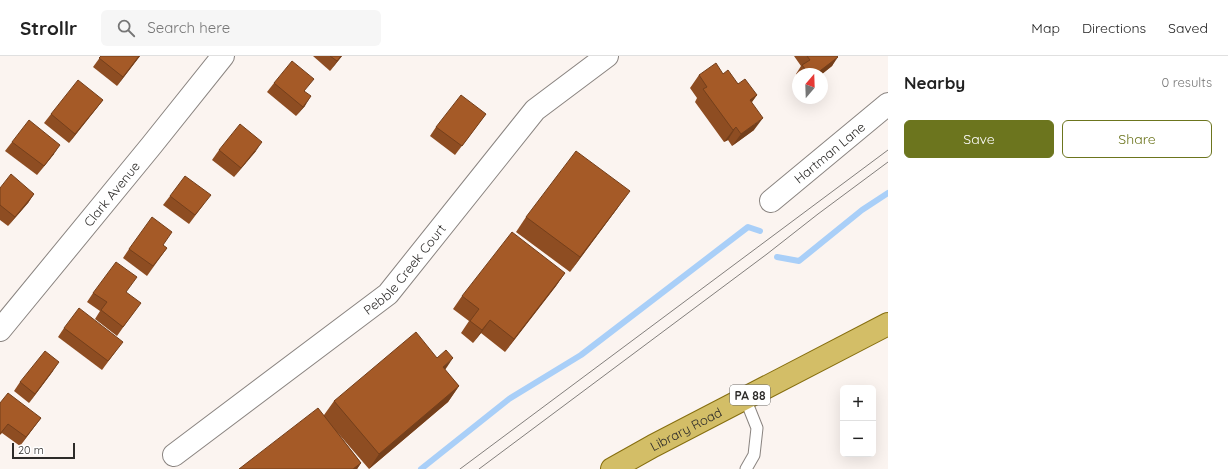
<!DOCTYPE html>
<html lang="en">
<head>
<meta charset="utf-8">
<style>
	body { margin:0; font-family:Quicksand,sans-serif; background:#f6f6f6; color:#222 }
	.controls { position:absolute; right:12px; bottom:12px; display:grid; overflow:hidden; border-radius:6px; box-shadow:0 4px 16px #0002 }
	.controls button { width:36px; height:36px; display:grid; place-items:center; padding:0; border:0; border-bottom:1px solid #e0e0e0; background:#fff; color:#222; font:20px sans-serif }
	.compass { position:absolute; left:792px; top:12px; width:36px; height:36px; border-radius:50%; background:#fff; box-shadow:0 4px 16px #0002; rotate:19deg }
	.scale { position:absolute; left:12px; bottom:10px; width:63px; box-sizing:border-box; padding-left:4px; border:2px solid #2d2b29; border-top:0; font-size:11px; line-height:14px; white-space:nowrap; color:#2d2b29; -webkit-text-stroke:3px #fff; paint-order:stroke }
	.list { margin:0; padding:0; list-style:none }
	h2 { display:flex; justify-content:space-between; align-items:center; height:52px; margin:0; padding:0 16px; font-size:17px }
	h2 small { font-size:13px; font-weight:400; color:#767676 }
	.actions { display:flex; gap:8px; padding:12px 16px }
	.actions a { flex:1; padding:9px 0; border:1px solid #6c751e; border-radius:6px; text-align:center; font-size:14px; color:#6c751e }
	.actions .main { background:#6c751e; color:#fff }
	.icon { flex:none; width:22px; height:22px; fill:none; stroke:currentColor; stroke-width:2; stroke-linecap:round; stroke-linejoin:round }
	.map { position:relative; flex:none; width:888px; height:413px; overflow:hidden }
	header { display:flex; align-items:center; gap:24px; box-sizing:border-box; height:56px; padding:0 20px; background:#fff; border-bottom:1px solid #e0e0e0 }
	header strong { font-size:19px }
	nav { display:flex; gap:22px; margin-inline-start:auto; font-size:14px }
	.search { width:280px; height:36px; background:#f6f6f6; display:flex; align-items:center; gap:10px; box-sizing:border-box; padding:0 14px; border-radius:6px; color:#767676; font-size:15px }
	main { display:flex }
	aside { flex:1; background:#fff }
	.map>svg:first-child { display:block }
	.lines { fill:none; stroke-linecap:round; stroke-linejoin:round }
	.stream { stroke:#a9cff8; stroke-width:6 }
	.lane-casing { stroke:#8a8480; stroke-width:13 }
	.street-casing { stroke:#8a8480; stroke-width:24 }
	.primary-casing { stroke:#866e0f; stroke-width:24 }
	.lane { stroke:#fff; stroke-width:11 }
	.street { stroke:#fff; stroke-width:22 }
	.primary { stroke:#d3be67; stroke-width:22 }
	.tram { stroke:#837f7c; stroke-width:1 }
	.wall { fill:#8e4d22 }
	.shaded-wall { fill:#743f1b }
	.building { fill:#a55a27; stroke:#743f1b }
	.labels { text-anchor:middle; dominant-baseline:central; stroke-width:4; stroke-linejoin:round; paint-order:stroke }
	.shield { fill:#fff; stroke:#6c6b69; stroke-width:1 }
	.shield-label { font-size:12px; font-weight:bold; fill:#2d2b29 }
	.street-label { font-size:13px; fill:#2d2b29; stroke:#fff }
</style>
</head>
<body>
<header>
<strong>Strollr</strong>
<div class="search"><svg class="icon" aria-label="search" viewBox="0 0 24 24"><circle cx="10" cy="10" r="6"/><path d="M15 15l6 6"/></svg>Search here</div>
<nav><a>Map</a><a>Directions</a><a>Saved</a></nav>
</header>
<main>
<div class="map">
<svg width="888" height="413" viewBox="0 0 888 413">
	<rect width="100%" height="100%" fill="#fbf4f0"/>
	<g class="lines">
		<!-- stream -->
		<g class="stream">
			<path d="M777,201l22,4 63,-51 26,-17"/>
			<path d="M421,413l88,-70 72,-44 167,-128 12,4"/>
		</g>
		<!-- lane casing -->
		<g class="lane-casing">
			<path id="lane" d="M745,342l12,30 -3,27 -8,14"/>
		</g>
		<!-- street casing -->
		<g class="street-casing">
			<g id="street">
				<path id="s1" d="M771,145l117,-97"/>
				<path id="s2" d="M0,274l151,-184 72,-90"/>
				<path id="s3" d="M174,399l214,-161 147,-184 72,-54"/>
			</g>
		</g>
		<!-- primary casing -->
		<g class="primary-casing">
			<g id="primary">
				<path id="s4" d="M612,413l41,-23 235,-122"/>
			</g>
		</g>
		<!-- lane -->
		<use href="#lane" class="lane"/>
		<!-- street -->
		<use href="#street" class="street"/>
		<!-- primary -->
		<use href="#primary" class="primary"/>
		<!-- tram -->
		<g class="tram">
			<path d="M460,413l428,-319"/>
			<path d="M479,413l288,-215 51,-40 70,-52"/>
		</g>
	</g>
	<!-- wall -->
	<g class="wall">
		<path d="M101,0h39l-23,30 -24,-19z"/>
		<path d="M313,0h29l-12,15z"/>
		<path d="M794,0h43l-5,10 -10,8h-24v3l-2,-3 5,-8z"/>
		<path d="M723,18l34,21 -5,7 2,28 -22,16 -4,-6 -4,2 -29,-40 2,-4 -7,-10 9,-13z"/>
		<path d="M274,27l31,8v15l-9,10 -29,-24z"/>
		<path d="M103,44l-7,9 -27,34 -25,-20 7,-9z"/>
		<path d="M486,58l-31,41 -25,-19 6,-9z"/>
		<path d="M12,86l42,12 -17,21 -32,-24z"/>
		<path d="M219,94l37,1 -22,26 -22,-17z"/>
		<path d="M0,132l34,6 -6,9 -20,23 -8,-6z"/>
		<path d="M170,140l34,8 -15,20 -26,-19z"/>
		<path d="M619,150l-49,66 -54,-40 10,-15z"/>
		<path d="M163,189l4,3 -20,28 -24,-18 6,-9z"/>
		<path d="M565,217l-9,13 -51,66 -24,-19 -8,10 -12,-10 8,-12 -16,-12 9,-13z"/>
		<path d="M93,237h33l8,19 -17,24 -22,-17 5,-8 -13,-9z"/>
		<path d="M64,272l52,23 -14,19 -44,-33z"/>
		<path d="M445,314l14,16 -11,16 -79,67 -32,-37 24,31 -4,6h-118l85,-54 10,-14z"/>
		<path d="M53,315l-24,32 -15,-12 6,-9z"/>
		<path d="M0,347l41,15 -21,28 -18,-13 -2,2z"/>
	</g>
	<!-- shaded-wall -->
	<g class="shaded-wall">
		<path d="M139,0h1l-23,30 6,-9z"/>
		<path d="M341,0h1l-12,15 7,-10z"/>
		<path d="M838,1l-6,9 -10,8h-6z"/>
		<path d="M757,39l-9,12 2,-7z"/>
		<path d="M311,40l-6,10 -9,10 7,-9z"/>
		<path d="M103,44l-7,9 -27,34 6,-9z"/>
		<path d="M763,62l-9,12 -22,16 9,-12z"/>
		<path d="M736,71l-8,13 -4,2 9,-12z"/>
		<path d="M262,86l-6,9 -22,26 7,-9z"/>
		<path d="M60,89l-6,9 -17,21 7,-9z"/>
		<path d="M630,135l-11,15 -49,66 10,-15z"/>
		<path d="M34,138l-6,9 -20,23 7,-9z"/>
		<path d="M565,217l-9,13 -51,66 9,-13z"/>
		<path d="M490,264l-9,13 -8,10 9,-13z"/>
		<path d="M453,302l-10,15v-6z"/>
		<path d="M59,306l-6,9 -24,32 6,-9z"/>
		<path d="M459,330l-11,16 -79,67 10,-15z"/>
		<path d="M41,362l-7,9 -14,19 6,-9z"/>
		<path d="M361,407l-4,6h-4z"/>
	</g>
	<!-- building -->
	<g class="building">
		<path d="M101,0h38l-16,21 -24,-19z"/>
		<path d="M330,0h11l-4,5z"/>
		<path d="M807,0h30l1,1 -22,17h-7l-7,-9 8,-5z"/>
		<path d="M292,5l22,18 -10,12 7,5 -8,11 -29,-24z"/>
		<path d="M716,7l7,11 5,-4 10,14 7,-5 12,16 -7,5 13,18 -22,16 -5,-7 -3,3 -30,-41 4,-2 -8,-12z"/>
		<path d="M78,24l25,20 -28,34 -24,-20z"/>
		<path d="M461,39l25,19 -24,32 -26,-19z"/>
		<path d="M29,64l31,25 -16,21 -32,-24z"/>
		<path d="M240,68l22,18 -21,26 -22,-18z"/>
		<path d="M576,95l54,40 -50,66 -54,-40z"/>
		<path d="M11,118l23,20 -19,23 -15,-12v-17z"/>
		<path d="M185,120l26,19 -16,20 -25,-19z"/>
		<path d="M152,161l20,15 -9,13 4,3 -14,18 -24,-17z"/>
		<path d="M512,176l53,41 -51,66 -24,-19 -8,10 -12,-9 9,-12 -17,-13z"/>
		<path d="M116,206l21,15 -11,15 15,11 -18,24 -22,-17 6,-8 -14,-9z"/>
		<path d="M79,252l44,34 -15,19 -44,-33z"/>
		<path d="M416,276l21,26 9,-8 7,8 -10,9 16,19 -80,68 -45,-53z"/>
		<path d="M45,295l14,11 -24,32 -15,-12z"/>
		<path d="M8,337l33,25 -15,19 -18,-13 -8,10v-31z"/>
		<path d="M318,352l43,55 -8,6h-114z"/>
	</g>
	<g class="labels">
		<!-- shield labels -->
		<rect class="shield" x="730" y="329" width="40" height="20" rx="3"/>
		<g class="shield-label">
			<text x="750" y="339">PA 88</text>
		</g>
		<!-- street labels -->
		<g class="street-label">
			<text stroke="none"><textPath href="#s1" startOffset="76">Hartman Lane</textPath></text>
			<text stroke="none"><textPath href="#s2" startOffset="176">Clark Avenue</textPath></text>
			<text stroke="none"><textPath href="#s3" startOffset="297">Pebble Creek Court</textPath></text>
			<text stroke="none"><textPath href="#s4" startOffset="84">Library Road</textPath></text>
		</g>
	</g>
</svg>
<div class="controls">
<button>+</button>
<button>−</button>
</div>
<svg class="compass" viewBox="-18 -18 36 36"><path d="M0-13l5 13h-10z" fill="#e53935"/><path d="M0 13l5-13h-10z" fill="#767676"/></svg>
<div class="scale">20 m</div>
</div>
<aside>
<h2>Nearby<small>0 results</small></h2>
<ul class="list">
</ul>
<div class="actions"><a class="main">Save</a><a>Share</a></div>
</aside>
</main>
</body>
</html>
